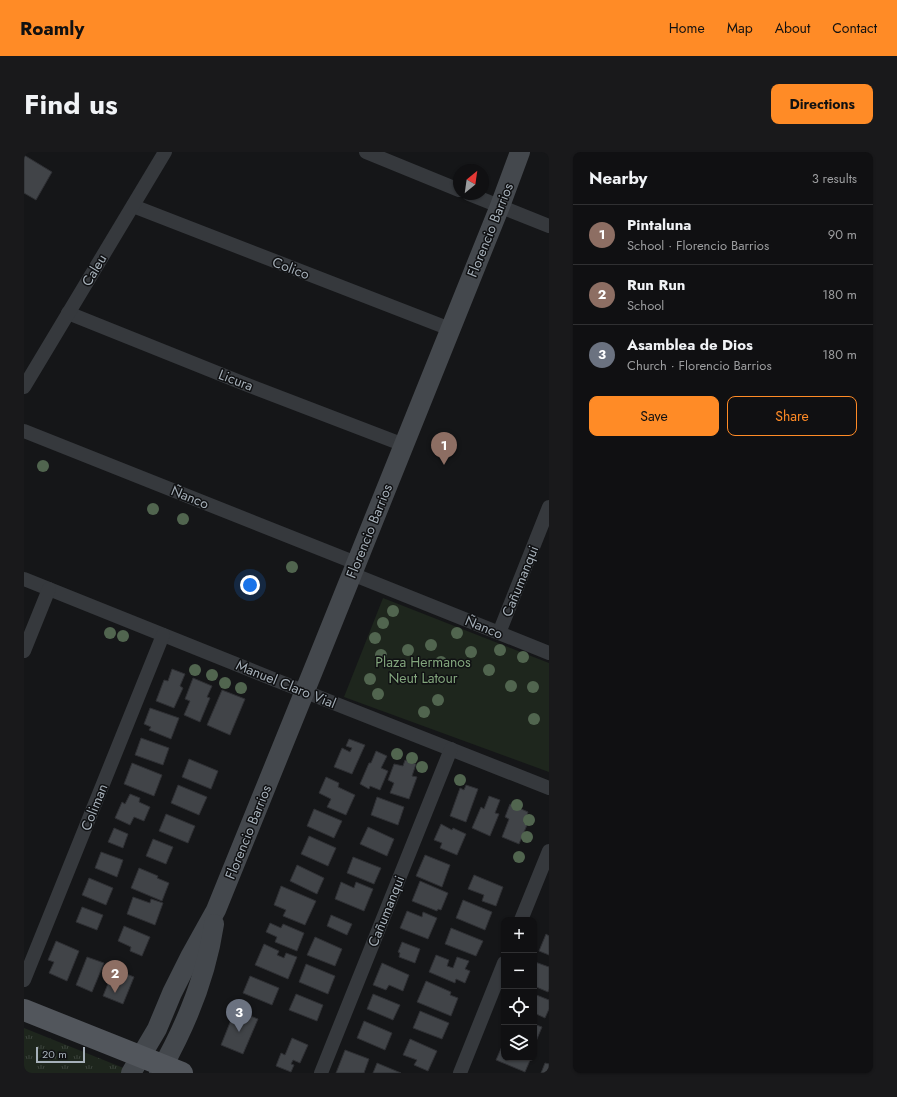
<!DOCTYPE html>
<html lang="en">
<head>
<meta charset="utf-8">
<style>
	body { margin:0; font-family:Jost,sans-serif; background:#19191b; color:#f1f3f6 }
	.controls { position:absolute; right:12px; bottom:12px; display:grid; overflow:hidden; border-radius:8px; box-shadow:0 1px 3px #0004 }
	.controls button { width:36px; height:36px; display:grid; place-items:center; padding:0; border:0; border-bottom:1px solid #303032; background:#101012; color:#f1f3f6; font:20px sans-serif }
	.compass { position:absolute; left:429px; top:12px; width:36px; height:36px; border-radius:50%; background:#101012; box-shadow:0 1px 3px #0004; rotate:29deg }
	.scale { position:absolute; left:12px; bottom:10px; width:49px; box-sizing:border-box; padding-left:4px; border:2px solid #a6b0b9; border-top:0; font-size:11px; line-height:14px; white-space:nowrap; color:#a6b0b9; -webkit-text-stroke:3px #101113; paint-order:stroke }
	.you { position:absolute; left:226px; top:433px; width:14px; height:14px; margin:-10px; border:3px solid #fff; border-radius:50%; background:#1a73e8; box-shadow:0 0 0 6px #1a73e833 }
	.badge { display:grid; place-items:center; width:26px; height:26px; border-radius:50%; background:#ff8b26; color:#fff; font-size:13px; font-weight:700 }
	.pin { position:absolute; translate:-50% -33px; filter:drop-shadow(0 1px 2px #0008) }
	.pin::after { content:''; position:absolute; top:21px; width:14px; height:12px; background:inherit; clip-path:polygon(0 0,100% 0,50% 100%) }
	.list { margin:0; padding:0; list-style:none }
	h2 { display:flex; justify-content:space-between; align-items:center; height:52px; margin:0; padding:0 16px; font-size:17px }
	h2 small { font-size:13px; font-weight:400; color:#9c9d9f }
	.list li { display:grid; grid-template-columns:26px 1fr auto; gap:12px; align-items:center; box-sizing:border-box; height:60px; padding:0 16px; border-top:1px solid #303032 }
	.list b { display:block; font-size:15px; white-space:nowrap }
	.list p { margin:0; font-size:13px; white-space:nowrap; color:#9c9d9f }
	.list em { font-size:13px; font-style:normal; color:#9c9d9f }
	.actions { display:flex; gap:8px; padding:12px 16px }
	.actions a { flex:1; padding:9px 0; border:1px solid #ff8b26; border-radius:8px; text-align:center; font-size:14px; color:#ff8b26 }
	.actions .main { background:#ff8b26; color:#111 }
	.icon { flex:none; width:22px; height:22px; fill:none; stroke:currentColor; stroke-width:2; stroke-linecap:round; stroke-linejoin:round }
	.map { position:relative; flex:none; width:525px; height:921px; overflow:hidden; border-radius:8px }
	header { display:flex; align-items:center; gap:24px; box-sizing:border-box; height:56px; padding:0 20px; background:#ff8b26; color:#111 }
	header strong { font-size:19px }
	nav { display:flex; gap:22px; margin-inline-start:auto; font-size:14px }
	.intro { display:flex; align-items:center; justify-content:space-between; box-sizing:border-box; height:96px; padding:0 24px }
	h1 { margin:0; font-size:28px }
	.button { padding:10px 18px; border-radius:8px; background:#ff8b26; color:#111; font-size:14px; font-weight:700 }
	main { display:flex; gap:24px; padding:0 24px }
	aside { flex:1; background:#101012; border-radius:8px; box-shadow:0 1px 3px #0004 }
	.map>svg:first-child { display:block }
	.grass { fill:url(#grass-tufts) }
	.park { fill:#1e261d }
	.building { fill:#414448; stroke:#2f3034 }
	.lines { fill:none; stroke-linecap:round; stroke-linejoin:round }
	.minor { stroke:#36393d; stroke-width:14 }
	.secondary { stroke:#44484d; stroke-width:20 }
	.primary { stroke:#52565c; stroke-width:22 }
	.tree { fill:#51654f }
	.labels { text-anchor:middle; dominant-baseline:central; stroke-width:3; stroke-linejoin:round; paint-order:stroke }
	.street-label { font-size:14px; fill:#a6b0b9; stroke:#101113 }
	.park-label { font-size:14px; fill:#82a57c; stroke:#101113 }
</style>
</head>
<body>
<header>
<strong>Roamly</strong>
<nav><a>Home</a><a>Map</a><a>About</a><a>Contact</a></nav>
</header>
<div class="intro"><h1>Find us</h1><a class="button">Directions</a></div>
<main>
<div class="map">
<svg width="525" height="921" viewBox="0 0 525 921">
	<defs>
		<pattern id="grass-tufts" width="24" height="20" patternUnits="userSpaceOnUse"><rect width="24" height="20" fill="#1e261d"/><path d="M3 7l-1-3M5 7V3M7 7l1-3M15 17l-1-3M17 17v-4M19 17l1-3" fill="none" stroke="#3c433c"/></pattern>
	</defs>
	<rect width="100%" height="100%" fill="#151618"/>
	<!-- grass -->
	<path class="grass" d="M0,876l102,41 -3,4h-99z"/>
	<!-- park -->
	<path class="park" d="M359,446l166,65v109l-205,-75z"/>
	<!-- building -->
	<g class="building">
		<path d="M0,3l28,17 -16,28 -12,-7z"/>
		<path d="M148,517l13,5 -5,12 3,2 -9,20 -18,-7 8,-21 4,1z"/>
		<path d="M169,526l19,8 -5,11 3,1 -10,24 -16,-7 6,-14 -5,-2z"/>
		<path d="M198,538l23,9 -15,36 -23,-10z"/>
		<path d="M126,556l29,10 -8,21 -22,-9 2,-3 -7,-3z"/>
		<path d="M117,586l28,10 -6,17 -28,-10z"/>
		<path d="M325,587l16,6 -13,29 -18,-7 8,-19 8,4 2,-4 -6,-2z"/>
		<path d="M352,599l11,5 -6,12 7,3 -8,19 -10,-4 -1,3 -9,-5 9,-21h2z"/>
		<path d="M165,607l29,12 -7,18 -29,-12z"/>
		<path d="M381,608l11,4 -4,12 5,1 -8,22 -19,-6 4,-10 -6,-3 6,-16 9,2z"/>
		<path d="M108,611l30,12 -8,21 -30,-12z"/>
		<path d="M302,625l13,6 -1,4 17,8 -9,20 -19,-8 4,-8 -12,-6z"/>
		<path d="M154,633l29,12 -8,18 -28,-12z"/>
		<path d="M442,633l12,4 -12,33 -16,-6 10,-28 4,2z"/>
		<path d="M106,642l10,4 -1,4 11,5 -6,14 -10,-4 -4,8 -15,-7 7,-16 3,2z"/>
		<path d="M465,644l11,4 -5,13 4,1 -9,22 -18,-8 9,-21 3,2z"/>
		<path d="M353,645l27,10 -6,18 -27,-10z"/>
		<path d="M486,652l18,8 -4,11 3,2 -8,19 -17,-7 7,-18 -4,-2z"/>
		<path d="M290,657l28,12 -8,17 -27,-12z"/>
		<path d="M142,662l29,12 -7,17 -29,-12z"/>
		<path d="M417,672l11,6 1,-2 13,6 -9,21 -17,-7 2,-5 -8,-3z"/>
		<path d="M344,675l26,12 -7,17 -27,-12z"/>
		<path d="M90,676l14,6 -5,14 -15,-6z"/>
		<path d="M285,684l27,12 -8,18 -27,-12z"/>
		<path d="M129,687l20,8 -7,17 -20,-8z"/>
		<path d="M77,700l22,8 -6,17 -22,-9z"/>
		<path d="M401,703l25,10 -8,22 -26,-11z"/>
		<path d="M329,705l28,11 -7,16 -27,-11z"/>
		<path d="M273,713l27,13 -7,16 -27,-13z"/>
		<path d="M115,716l19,8 -1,2 12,5 -7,18 -31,-13z"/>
		<path d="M450,723l29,12 -7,19 -14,-5 2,-6 -16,-6z"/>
		<path d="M65,726l24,10 -7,17 -24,-10z"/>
		<path d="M396,729l28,12 -7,17 -3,-1 -1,2 -25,-10z"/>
		<path d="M317,730l13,6 2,-6 17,7 -9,22 -29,-12z"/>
		<path d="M257,734l35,15 -11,24 -22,-9 3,-6 -12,-5z"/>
		<path d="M109,745l17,6 1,-4 12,4 -8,22 -28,-11z"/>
		<path d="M439,748l29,12 -7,18 -29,-12z"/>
		<path d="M58,755l21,8 -6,15 -21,-8z"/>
		<path d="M383,759l15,6 1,-5 14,6 -9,21 -28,-11z"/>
		<path d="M307,763l21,9 -5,11 -20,-9z"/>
		<path d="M246,771l11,5 2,-4 21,9 -7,18 -22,-9 2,-5 -11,-5z"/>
		<path d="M100,774l26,11 -8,19 -12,-5 1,-4 -13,-6z"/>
		<path d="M427,776l32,13 -7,15 -31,-12z"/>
		<path d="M522,782l3,2v19l-10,-4z"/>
		<path d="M291,785l27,12 -7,17 -28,-11z"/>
		<path d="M32,789l23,10 -12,30 -18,-8 5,-11 -6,-2z"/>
		<path d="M378,790l18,7 -5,14 -16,-6 1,-4 -2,-1z"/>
		<path d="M240,792l15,7 -2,4 7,3 2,-5 11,4 -9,22 -33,-14z"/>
		<path d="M412,803l13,5 -2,6 6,2 4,-11 12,4 -4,8 5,2 -5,12 -9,-4 -1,4 -26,-11z"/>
		<path d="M63,805l17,6 -12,29 -16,-7z"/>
		<path d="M511,810l14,5v22l-1,3 -14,-6v-21z"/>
		<path d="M358,811l27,12 -6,16 -14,-6 -3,5 -13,-5z"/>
		<path d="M282,812l29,12 -7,18 -29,-12z"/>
		<path d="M90,817l20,8 -11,27 -20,-8z"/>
		<path d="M226,824l29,12 -7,17 -29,-12z"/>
		<path d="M402,829l25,11 -1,3 8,3 -7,18 -34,-14z"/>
		<path d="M510,836l2,1 -2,5 15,6v9l-4,9 -11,-5z"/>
		<path d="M272,842l27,11 -6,16 -28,-11z"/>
		<path d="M349,842l27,11 -7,15 -26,-11z"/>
		<path d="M211,858l23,9 -15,35 -22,-9z"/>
		<path d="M396,859l29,12 -7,16 -29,-11z"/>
		<path d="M340,869l28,12 -7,17 -28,-12z"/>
		<path d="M510,872l8,3 -8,19z"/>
		<path d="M268,886l16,7 -8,18 -7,-3 -2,4 3,1 -3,7 -15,-6 5,-13 4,2z"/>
		<path d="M386,887l27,12 -9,20 -14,-6 3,-5 -14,-5z"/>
		<path d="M479,892h1v14h27l-6,14 -29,-12z"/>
		<path d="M321,898l24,9 -5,14h-28z"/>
		<path d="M353,911l24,10h-28z"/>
		<path d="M521,911l4,1v9h-8z"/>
	</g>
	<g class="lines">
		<!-- minor -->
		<g class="minor">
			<path d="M342,0l93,38"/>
			<path d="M445,42l80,32"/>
			<path d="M109,54l317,123"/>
			<path d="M44,161l172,69 164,63"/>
			<path d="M0,235l141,-235"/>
			<path d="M0,279l332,132"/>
			<path d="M328,422l197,79"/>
			<path d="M0,427l259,104 266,105"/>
			<path d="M475,481l50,-126"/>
			<path d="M0,499l25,-62"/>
			<path d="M497,768l28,-69"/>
			<path d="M0,828l139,-345"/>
			<path d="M297,921l130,-324"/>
			<path d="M436,921l44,-110"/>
		</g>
		<!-- secondary -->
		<g class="secondary">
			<path d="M107,921l26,-44 15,-36 19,-38 25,-45 101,-249 183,-455 20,-54"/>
			<path d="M135,921c27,-47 47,-95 55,-149"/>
		</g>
		<!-- primary -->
		<path class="primary" d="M0,858l158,63"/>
	</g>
	<!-- trees -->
	<g class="tree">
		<circle cx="19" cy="314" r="6"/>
		<circle cx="129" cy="357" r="6"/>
		<circle cx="159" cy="367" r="6"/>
		<circle cx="268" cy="415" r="6"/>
		<circle cx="369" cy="459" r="6"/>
		<circle cx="359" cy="471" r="6"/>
		<circle cx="86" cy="481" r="6"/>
		<circle cx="433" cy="481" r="6"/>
		<circle cx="99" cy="484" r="6"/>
		<circle cx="351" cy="486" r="6"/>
		<circle cx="407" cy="493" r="6"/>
		<circle cx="384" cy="498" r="6"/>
		<circle cx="476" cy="498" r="6"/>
		<circle cx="447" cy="500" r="6"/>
		<circle cx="357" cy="503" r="6"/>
		<circle cx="499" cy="505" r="6"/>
		<circle cx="417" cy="510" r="6"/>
		<circle cx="171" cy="518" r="6"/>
		<circle cx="465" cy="518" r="6"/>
		<circle cx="188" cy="523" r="6"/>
		<circle cx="346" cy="527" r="6"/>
		<circle cx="201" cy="531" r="6"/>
		<circle cx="487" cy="534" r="6"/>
		<circle cx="509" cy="535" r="6"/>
		<circle cx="217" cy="536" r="6"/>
		<circle cx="354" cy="542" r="6"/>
		<circle cx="414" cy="548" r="6"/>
		<circle cx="400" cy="560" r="6"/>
		<circle cx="510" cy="567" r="6"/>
		<circle cx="373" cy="602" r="6"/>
		<circle cx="388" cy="606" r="6"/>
		<circle cx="398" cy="615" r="6"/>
		<circle cx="436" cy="628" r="6"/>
		<circle cx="493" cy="653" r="6"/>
		<circle cx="505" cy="668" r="6"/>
		<circle cx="503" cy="685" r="6"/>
		<circle cx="495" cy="705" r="6"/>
	</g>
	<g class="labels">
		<!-- street labels -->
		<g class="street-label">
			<text transform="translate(466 78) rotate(-68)">Florencio Barrios</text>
			<text transform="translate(267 116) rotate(21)">Colico</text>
			<text transform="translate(70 118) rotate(-59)">Caleu</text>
			<text transform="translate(212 228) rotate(21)">Licura</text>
			<text transform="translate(166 345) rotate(22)">Ñanco</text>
			<text transform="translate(345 379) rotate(-68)">Florencio Barrios</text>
			<text transform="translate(496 429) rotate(-68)">Cañumanqui</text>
			<text transform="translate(460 475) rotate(22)">Ñanco</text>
			<text transform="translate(262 532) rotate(22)">Manuel Claro Vial</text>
			<text transform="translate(70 655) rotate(-68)">Coliman</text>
			<text transform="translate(224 680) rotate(-68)">Florencio Barrios</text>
			<text transform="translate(362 759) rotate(-68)">Cañumanqui</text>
		</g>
		<!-- park labels -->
		<g class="park-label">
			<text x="399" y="510">Plaza Hermanos<tspan x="399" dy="16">Neut Latour</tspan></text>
		</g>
	</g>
</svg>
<div class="controls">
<button>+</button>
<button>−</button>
<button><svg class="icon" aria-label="locate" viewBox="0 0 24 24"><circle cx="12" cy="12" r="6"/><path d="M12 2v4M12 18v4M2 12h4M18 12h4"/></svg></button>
<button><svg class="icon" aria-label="layers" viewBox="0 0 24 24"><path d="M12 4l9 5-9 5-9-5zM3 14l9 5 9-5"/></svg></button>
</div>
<svg class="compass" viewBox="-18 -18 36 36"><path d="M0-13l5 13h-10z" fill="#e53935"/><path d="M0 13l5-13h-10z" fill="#9c9d9f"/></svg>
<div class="scale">20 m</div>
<div class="you"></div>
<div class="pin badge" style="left:420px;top:313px;background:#8d6e63">1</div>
<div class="pin badge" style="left:91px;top:841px;background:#8d6e63">2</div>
<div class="pin badge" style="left:215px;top:880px;background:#6b7280">3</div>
</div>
<aside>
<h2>Nearby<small>3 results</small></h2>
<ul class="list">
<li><span class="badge" style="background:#8d6e63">1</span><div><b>Pintaluna</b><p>School · Florencio Barrios</p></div><em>90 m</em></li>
<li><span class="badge" style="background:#8d6e63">2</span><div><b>Run Run</b><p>School</p></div><em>180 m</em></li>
<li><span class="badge" style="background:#6b7280">3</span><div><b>Asamblea de Dios</b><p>Church · Florencio Barrios</p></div><em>180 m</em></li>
</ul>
<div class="actions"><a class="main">Save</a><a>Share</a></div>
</aside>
</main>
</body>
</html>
